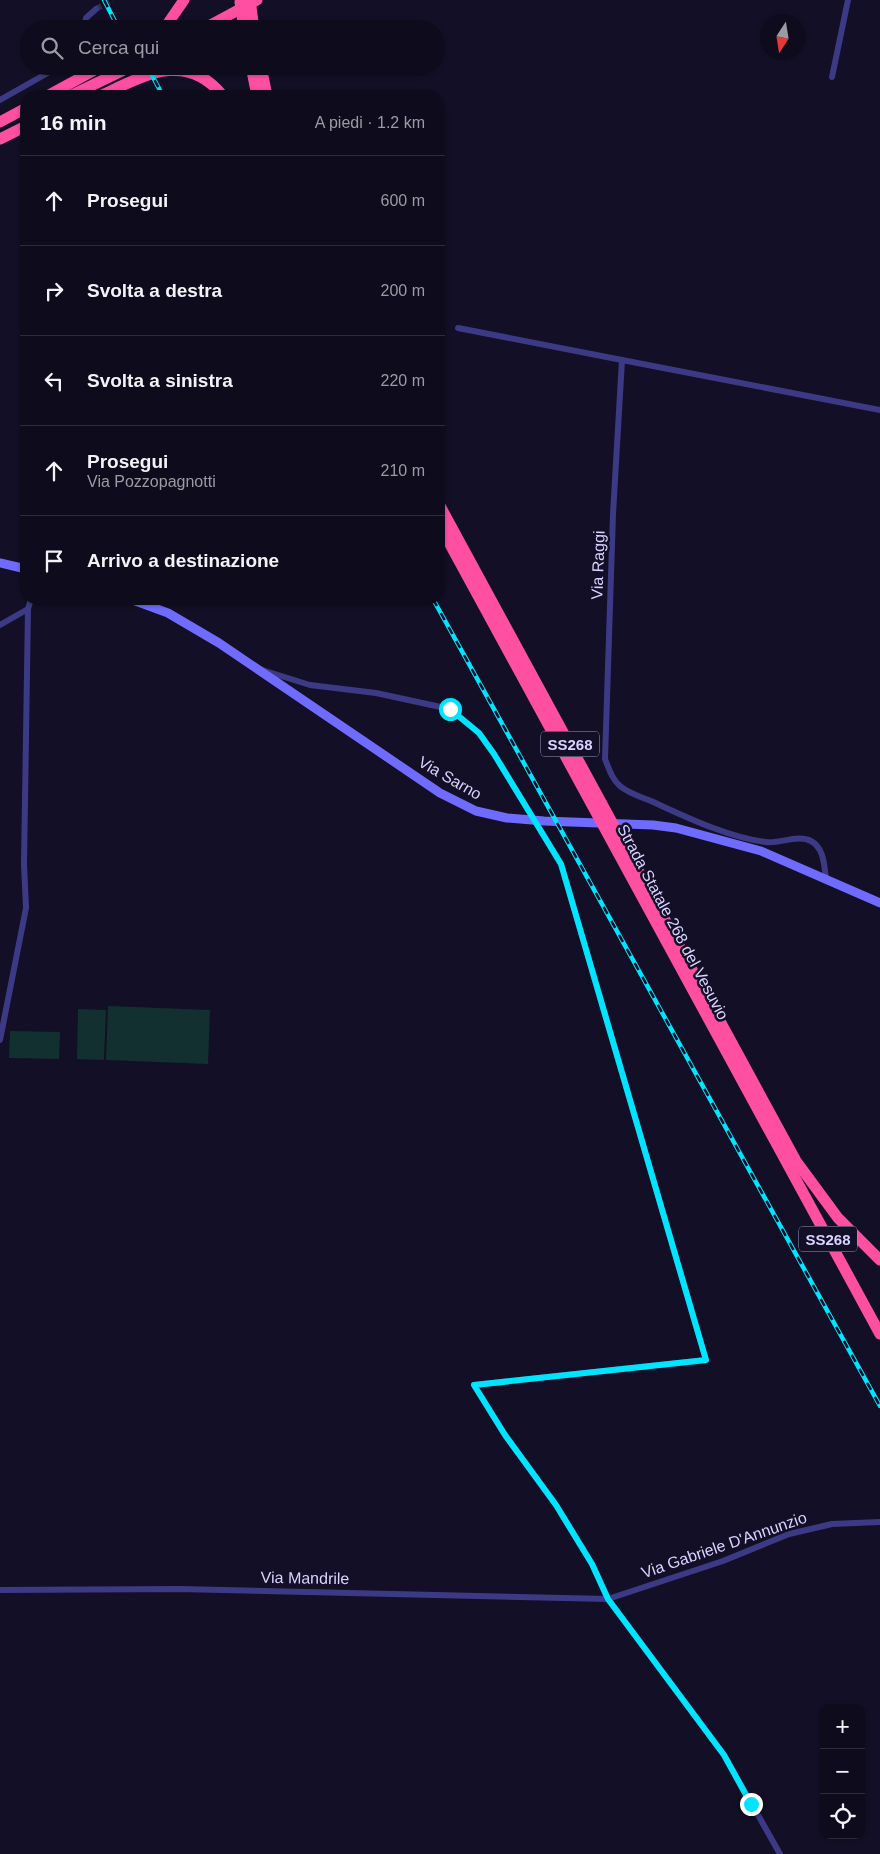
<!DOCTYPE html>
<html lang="it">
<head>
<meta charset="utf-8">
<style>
	body { margin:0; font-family:Arial,sans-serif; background:#1c1929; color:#f1f3f6 }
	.controls { position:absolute; right:15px; bottom:15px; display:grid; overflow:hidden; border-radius:10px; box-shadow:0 1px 4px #0004 }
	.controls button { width:45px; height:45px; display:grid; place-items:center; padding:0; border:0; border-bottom:1px solid #2e2b3b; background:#0e0b1c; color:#f1f3f6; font:25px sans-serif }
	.compass { position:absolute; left:760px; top:15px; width:45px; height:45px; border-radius:50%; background:#0e0b1c; box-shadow:0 1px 4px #0004; rotate:192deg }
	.stop { position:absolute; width:15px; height:15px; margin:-11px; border:4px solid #00e5ff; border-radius:50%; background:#fff }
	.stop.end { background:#00e5ff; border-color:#fff; box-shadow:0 1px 5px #0008 }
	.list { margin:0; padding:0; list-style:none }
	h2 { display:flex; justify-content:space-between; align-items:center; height:65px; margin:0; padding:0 20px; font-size:21px }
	h2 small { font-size:16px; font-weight:400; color:#9b9ba3 }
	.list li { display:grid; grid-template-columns:32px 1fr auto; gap:15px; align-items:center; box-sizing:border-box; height:90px; padding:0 20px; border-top:1px solid #2e2b3b }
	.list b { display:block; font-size:19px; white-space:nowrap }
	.list p { margin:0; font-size:16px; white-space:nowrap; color:#9b9ba3 }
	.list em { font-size:16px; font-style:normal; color:#9b9ba3 }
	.icon { flex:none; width:28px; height:28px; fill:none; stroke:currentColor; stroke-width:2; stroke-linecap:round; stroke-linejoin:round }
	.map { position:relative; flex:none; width:880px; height:1854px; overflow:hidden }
	.search { position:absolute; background:#0e0b1c; box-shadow:0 1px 4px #0004; left:20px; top:20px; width:425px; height:55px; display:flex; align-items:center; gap:12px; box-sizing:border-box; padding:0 18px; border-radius:28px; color:#9b9ba3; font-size:19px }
	.panel { position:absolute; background:#0e0b1c; box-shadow:0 1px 4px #0004; left:20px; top:90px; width:425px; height:515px; border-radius:20px }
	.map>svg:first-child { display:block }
	.green { fill:#12302f }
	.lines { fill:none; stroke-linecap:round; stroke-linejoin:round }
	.street-tunnel { stroke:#312d47; stroke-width:6; stroke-dasharray:6 3; stroke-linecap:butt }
	.street { stroke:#3d3a85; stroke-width:6 }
	.secondary { stroke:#6f6bff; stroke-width:9 }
	.highway { stroke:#ff4fa3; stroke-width:11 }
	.rail-casing { stroke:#00e5ff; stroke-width:4.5 }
	.rail { stroke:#130f26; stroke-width:2.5; stroke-dasharray:8; stroke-linecap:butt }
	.route { stroke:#00e5ff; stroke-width:6 }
	.labels { text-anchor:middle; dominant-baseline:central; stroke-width:5; stroke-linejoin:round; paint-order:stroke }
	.shield { fill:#130f26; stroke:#9e99be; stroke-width:1 }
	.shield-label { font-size:15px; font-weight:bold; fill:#d9d4ff }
	.street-label { font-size:16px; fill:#d9d4ff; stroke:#130f26 }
</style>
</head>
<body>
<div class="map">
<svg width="880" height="1854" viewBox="0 0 880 1854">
	<rect width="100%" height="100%" fill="#130f26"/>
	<!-- green -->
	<g class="green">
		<path d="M108,1006l102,4 -2,54 -102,-4z"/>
		<path d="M78,1009l28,1 -2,50 -27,-1z"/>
		<path d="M10,1031l50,1 -1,27 -50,-1z"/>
	</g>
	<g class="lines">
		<!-- street-tunnel -->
		<path class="street-tunnel" d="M96,9l16,-9"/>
		<!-- street -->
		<g class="street">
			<path d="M84,29l2,-11 10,-9"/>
			<path d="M832,77l16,-77"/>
			<path d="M0,100l60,-34"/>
			<path d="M458,328l164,32"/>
			<path d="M0,625l28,-16"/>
			<path d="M262,670l48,15 66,8 74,16 29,24 15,21 67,110 145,496 -232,25 31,50 51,70 36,59 16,35 116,156 56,99"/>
			<path d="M826,878c-2,-13 -2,-30 -15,-37 -13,-7 -31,3 -45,1 -37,-4 -82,-26 -115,-41 -10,-4 -23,-8 -31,-15 -8,-7 -11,-17 -15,-27l8,-245 9,-154 258,50"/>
			<path d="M0,1040l26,-132 -2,-44 4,-255 3,-10"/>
			<path d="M0,1590l179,-1 429,10 115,-38 66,-27 43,-10 48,-2"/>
		</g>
		<!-- secondary -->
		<g class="secondary">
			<path d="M0,563l26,6"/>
			<path d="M130,599l38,14 51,30 221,150 36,18 31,7 37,3 109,4 23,3 85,23 119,52"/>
		</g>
		<!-- highway -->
		<g class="highway">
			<path d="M250,0l4,29"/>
			<path d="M240,2l4,27"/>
			<path d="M164,29l20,-29"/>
			<path d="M203,29l54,-29"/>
			<path d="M251,66l6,30"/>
			<path d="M261,66l6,30"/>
			<path d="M47,96l55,-30"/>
			<path d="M70,96l62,-30"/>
			<path d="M100,96c43,-20 86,-46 123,0"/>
			<path d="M0,122l26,-14"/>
			<path d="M0,139l26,-13"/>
			<path d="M439,504l357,657 42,57 42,42"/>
			<path d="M439,524l441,810"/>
		</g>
		<!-- rail casing -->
		<g class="rail-casing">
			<g id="rail">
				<path d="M104,0l15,29"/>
				<path d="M147,66l16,30"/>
				<path d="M433,599l447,807"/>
			</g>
		</g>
		<!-- rail -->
		<use href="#rail" class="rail"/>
	</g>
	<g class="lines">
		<!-- route -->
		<path class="route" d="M450,709l29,24 15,21 67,110 145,496 -232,25 31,50 51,70 36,59 16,35 116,156 27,49"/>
	</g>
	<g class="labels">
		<!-- shield labels -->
		<g class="shield">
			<rect x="541" y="731.5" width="58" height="25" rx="4"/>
			<rect x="799" y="1226.5" width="58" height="25" rx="4"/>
		</g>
		<g class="shield-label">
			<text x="570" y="744">SS268</text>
			<text x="828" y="1239">SS268</text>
		</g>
		<!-- street labels -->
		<g class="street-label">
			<text transform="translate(598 565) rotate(-88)">Via Raggi</text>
			<text transform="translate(450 778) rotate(30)">Via Sarno</text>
			<text transform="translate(673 922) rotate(62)">Strada Statale 268 del Vesuvio</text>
			<text transform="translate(724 1545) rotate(-19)">Via Gabriele D'Annunzio</text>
			<text transform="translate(305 1578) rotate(1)">Via Mandrile</text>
		</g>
	</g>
</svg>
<div class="controls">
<button>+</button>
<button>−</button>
<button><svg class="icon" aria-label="locate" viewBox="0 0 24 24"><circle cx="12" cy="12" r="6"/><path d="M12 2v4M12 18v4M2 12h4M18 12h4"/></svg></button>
</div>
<svg class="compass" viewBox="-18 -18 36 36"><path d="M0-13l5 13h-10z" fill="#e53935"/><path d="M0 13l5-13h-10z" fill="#9b9ba3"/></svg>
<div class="stop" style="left:450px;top:709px"></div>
<div class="stop end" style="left:751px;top:1804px"></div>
<div class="search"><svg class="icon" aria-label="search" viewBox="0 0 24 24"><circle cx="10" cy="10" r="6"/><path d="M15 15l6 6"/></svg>Cerca qui</div>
<section class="panel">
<h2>16 min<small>A piedi · 1.2 km</small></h2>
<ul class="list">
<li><svg class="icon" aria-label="ahead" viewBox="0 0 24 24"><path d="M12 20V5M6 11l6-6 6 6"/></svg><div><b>Prosegui</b></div><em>600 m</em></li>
<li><svg class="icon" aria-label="right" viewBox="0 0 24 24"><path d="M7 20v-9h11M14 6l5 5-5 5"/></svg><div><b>Svolta a destra</b></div><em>200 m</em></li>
<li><svg class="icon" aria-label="left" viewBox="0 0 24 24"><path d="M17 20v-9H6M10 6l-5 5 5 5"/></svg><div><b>Svolta a sinistra</b></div><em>220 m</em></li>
<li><svg class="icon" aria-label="ahead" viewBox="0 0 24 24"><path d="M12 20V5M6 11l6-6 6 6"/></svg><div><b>Prosegui</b><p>Via Pozzopagnotti</p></div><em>210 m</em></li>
<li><svg class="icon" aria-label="arrive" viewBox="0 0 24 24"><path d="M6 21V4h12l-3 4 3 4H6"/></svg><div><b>Arrivo a destinazione</b></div></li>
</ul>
</section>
</div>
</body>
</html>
